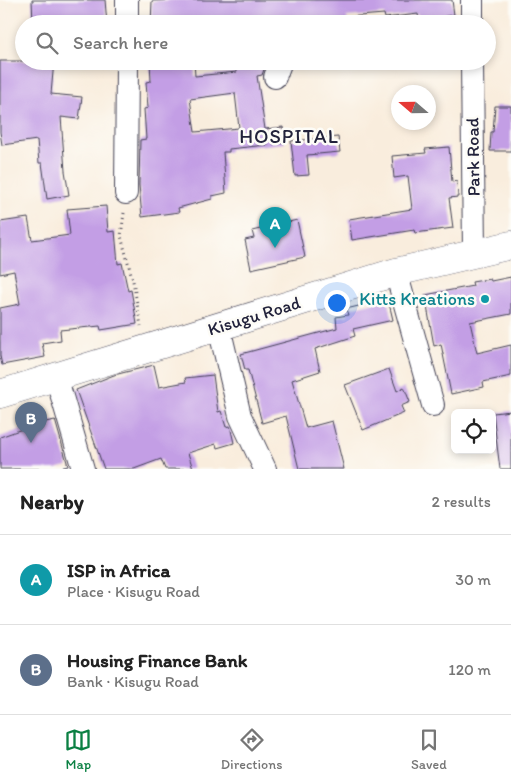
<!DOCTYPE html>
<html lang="en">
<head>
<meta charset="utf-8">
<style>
	body { margin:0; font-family:Itim,sans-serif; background:#f6f6f6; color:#222 }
	.controls { position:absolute; right:15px; bottom:15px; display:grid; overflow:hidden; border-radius:8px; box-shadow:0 2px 8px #0003 }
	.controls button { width:45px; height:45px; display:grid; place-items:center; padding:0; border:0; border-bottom:1px solid #e0e0e0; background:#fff; color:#222; font:25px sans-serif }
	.compass { position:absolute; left:391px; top:85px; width:45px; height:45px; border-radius:50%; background:#fff; box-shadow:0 2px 8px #0003; rotate:290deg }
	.you { position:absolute; left:336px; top:302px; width:18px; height:18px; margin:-12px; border:4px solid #fff; border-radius:50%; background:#1a73e8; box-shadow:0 0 0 8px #1a73e833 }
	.badge { display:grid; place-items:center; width:32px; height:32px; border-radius:50%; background:#0b8043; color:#fff; font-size:16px; font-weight:700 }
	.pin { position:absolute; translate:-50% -41px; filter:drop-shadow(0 1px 2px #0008) }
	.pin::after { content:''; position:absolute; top:26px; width:18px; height:15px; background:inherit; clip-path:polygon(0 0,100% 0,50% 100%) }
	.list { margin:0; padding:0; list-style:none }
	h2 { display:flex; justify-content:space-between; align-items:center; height:65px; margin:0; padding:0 20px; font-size:21px }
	h2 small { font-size:16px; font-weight:400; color:#767676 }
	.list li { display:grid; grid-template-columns:32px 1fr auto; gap:15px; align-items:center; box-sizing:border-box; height:90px; padding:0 20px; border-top:1px solid #e0e0e0 }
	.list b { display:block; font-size:19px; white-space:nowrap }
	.list p { margin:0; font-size:16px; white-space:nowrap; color:#767676 }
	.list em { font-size:16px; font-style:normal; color:#767676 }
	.icon { flex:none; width:28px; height:28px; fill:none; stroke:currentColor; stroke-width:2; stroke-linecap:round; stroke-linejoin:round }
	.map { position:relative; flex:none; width:511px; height:469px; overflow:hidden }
	.search { position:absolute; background:#fff; box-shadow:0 2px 8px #0003; left:15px; right:15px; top:15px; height:55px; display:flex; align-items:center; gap:12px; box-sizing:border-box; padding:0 18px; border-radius:28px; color:#767676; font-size:19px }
	.sheet { height:245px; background:#fff }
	nav { display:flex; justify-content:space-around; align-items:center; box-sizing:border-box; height:70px; border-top:1px solid #e0e0e0; background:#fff; font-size:14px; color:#767676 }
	nav a { display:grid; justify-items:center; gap:2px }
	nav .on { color:#0b8043 }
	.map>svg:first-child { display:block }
	.building { fill:#c39ee5; fill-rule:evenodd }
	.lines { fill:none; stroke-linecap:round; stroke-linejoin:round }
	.minor-casing { stroke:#424053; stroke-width:24 }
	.tertiary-casing { stroke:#424053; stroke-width:29 }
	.path { stroke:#424053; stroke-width:3; stroke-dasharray:1 4; stroke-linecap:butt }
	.minor { stroke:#fff; stroke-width:22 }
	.tertiary { stroke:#fff; stroke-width:28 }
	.culture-dot { fill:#0f9aa8; stroke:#fdfcf7; stroke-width:2 }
	.labels { text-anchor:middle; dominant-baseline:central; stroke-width:5; stroke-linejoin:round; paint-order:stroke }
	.street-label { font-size:18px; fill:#22223b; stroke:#fdfcf7 }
	.culture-label { font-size:18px; fill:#0d838f; stroke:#fdfcf7; text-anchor:end }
	.quarter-label { font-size:20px; letter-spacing:1px; fill:#22223b; stroke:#fdfcf7 }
</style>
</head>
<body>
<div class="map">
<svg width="511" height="469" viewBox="0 0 511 469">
	<rect width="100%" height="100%" fill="#fdfcf7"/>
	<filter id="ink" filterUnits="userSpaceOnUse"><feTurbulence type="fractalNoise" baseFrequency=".02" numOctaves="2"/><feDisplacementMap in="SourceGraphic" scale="10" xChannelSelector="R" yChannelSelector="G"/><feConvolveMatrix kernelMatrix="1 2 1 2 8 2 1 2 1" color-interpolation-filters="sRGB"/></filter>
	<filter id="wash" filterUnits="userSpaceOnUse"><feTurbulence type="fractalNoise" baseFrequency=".0096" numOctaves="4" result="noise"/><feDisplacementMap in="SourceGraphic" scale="20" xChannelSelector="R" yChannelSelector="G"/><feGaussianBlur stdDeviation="1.12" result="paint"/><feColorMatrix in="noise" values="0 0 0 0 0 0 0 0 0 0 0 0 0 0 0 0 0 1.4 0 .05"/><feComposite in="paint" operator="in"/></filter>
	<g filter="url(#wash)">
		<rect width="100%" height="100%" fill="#f9eddd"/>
		<g id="blocks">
			<!-- building -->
			<g class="building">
				<path d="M32,0h73l2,24h-74z"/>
				<path d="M175,0h277l2,15 -35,5 -1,-6 -33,4 -1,-4 -37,3 1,7h-69v-3l-42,1v-4l-32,4 -28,-1v3h-26l1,-23z"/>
				<path d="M0,61h54l-3,33 31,3 -3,22 -18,-2 4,54 4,24 -22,4 -5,-36h-3l-2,-23 -35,5 -2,-13z"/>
				<path d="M150,61h44l1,15 42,-4 -1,-11h31l-5,14 -5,1 8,53 18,-2 2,16 -56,6v3h-6l3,41 -14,3v3l-34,9 1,4 -37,5 -3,-32 1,-45 6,-1 -2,-30 4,-1 -2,-26 5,-1zM235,93l4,35 -44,4 -5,-33z"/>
				<path d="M495,106h16v45h-21l1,-19h2z"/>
				<path d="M338,137l2,15 -33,3 2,20 -14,1 -4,-35z"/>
				<path d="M449,147l3,35 5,-1 1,16 -9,1 4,30 -38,5 -1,-3 -62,10 -3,-21 63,-10 -4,-33 -14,2 -2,-22 34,-3 -1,-4z"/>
				<path d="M106,206l2,26 7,-1 3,33 4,-1 6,28 3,-1 6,34 -36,6 -1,-4 -40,4 1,10 -19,3 3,14 -43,8 -2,-9v-48l20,-4 -6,-33 -14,3v-52l28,-4 4,22 38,-5 -3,-26z"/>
				<path d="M297,220l8,37 -54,12 -6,-29 9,-2 -2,-7z"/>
				<path d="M511,277v37l-41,8 7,31 34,-8v31l-28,6 1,5 -33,7 -10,-50 -7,2 -9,-51 48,-9 -1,-4 18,-3 1,2z"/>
				<path d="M388,299l5,21 -40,9 2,7 -40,13 5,22 -28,9 14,48 26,-7 12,48h-45l-13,-53 -24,7 -14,-53h-3l-4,-16 96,-26 -1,-11 12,-2 -2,-6z"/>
				<path d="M154,365l5,22 27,-5 -1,-4 28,-3 5,37 3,-1 5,16 4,-1 4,17 -17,5 -1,-4 -28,9 5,16h-28l-4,-10 -27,10h-30l-28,-79 38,-15z"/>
				<path d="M389,369l8,22 7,-4 6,15 -9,4 3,7 -41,17 -18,-45z"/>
				<path d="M511,411v58h-11l-7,-56z"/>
				<path d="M55,420l13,46 -13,3h-55v-32l36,-13z"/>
			</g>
		</g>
	</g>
	<g filter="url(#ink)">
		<use href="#blocks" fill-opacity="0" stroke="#424053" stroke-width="1"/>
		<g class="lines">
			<!-- minor casing -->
			<g class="minor-casing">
				<g id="minor">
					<path d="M472,0v24"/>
					<path d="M127,24v-24"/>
					<path d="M472,61l2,193"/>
					<path d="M275,77l6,-16"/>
					<path d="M126,193l1,-132"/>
					<path d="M396,272l37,133"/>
					<path d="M219,327l21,89 25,53"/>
					<path d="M56,376l27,93"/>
				</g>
			</g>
			<!-- tertiary casing -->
			<g class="tertiary-casing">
				<path id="tertiary" d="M0,394l396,-122 115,-27"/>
			</g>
			<!-- path -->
			<path class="path" d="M124,213l-3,23 12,45 8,45"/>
			<!-- minor -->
			<use href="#minor" class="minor"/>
			<!-- tertiary -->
			<use href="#tertiary" class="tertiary"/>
		</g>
	</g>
	<!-- markers -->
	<circle class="culture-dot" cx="485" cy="299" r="5"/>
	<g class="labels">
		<!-- street labels -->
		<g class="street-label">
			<text transform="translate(473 157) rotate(-91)">Park Road</text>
			<text transform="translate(254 316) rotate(-17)">Kisugu Road</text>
		</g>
		<!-- culture labels -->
		<g class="culture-label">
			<text x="475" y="299">Kitts Kreations</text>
		</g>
		<!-- quarter labels -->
		<g class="quarter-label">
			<text x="289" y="136">HOSPITAL</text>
		</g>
	</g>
</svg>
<div class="controls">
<button><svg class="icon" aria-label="locate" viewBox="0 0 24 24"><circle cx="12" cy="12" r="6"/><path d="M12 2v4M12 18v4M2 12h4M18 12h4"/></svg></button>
</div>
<svg class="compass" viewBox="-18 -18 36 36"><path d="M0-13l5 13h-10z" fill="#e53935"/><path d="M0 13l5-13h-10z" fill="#767676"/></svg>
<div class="you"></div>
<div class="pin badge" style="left:275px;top:248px;background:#0f9aa8">A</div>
<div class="pin badge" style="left:31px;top:443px;background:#5c6f8a">B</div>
<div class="search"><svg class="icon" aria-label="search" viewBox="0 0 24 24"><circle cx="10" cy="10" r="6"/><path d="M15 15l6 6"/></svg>Search here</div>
</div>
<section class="sheet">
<h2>Nearby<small>2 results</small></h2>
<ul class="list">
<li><span class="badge" style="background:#0f9aa8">A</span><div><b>ISP in Africa</b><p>Place · Kisugu Road</p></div><em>30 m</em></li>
<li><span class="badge" style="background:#5c6f8a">B</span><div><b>Housing Finance Bank</b><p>Bank · Kisugu Road</p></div><em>120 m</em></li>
</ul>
</section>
<nav>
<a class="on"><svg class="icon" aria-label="map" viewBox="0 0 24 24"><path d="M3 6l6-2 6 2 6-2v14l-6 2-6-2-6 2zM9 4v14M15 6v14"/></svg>Map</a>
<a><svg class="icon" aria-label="directions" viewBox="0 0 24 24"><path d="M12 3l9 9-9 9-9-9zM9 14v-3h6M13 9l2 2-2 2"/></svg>Directions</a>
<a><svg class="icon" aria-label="saved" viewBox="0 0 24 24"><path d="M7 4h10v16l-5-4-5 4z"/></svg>Saved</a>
</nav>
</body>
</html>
